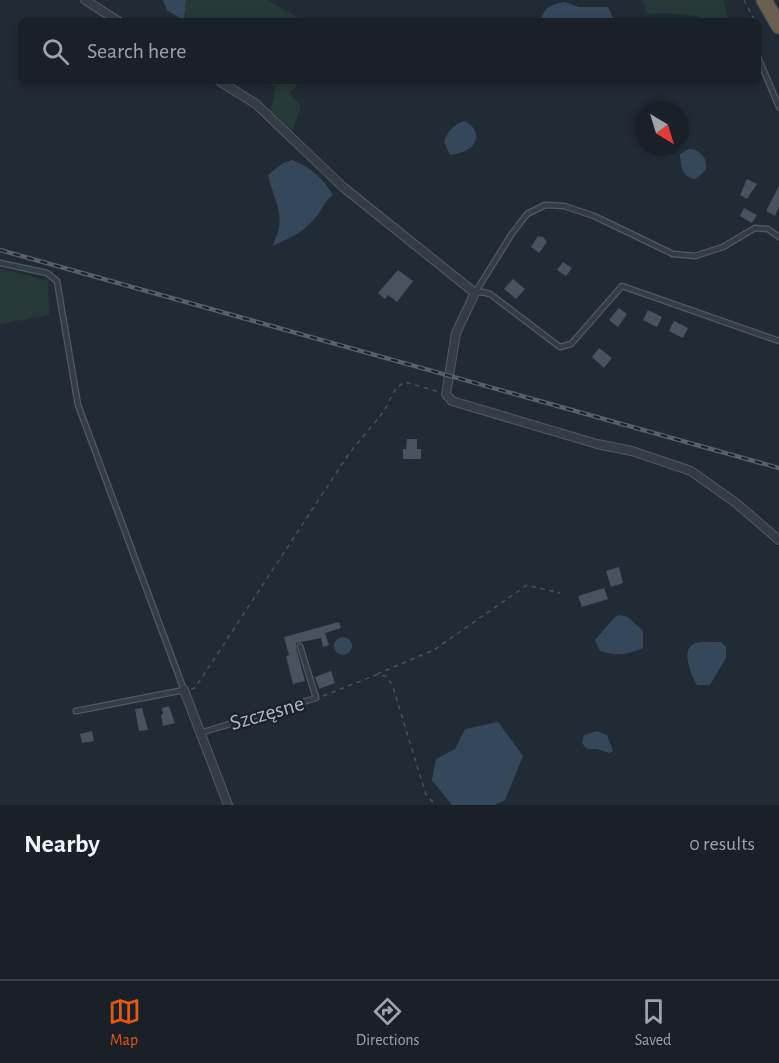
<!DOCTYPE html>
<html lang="en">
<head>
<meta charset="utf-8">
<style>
	body { margin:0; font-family:"Alegreya Sans",sans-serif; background:#222830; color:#f1f3f6 }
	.compass { position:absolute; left:635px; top:102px; width:54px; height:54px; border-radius:50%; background:#192028; box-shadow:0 3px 9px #0003; rotate:142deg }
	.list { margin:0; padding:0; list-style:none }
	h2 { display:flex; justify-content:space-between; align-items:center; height:78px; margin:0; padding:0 24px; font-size:26px }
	h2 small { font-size:20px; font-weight:400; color:#9fa3a8 }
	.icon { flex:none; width:33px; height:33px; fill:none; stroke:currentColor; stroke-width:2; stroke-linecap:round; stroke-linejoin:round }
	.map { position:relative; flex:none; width:779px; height:805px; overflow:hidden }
	.search { position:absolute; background:#192028; box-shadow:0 3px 9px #0003; left:18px; right:18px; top:18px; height:66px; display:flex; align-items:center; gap:15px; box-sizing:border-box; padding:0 21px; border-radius:9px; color:#9fa3a8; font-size:22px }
	.sheet { height:174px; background:#192028 }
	nav { display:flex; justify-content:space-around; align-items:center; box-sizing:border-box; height:84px; border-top:2px solid #373e45; background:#192028; font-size:16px; color:#9fa3a8 }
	nav a { display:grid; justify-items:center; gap:3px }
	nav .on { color:#ea580c }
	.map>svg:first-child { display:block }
	.green { fill:#263938 }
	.water { fill:#35485b }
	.building { fill:#47535f }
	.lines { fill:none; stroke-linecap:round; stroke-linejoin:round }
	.lane-casing { stroke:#515b63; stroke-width:7 }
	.street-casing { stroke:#515b63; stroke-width:10 }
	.highway-casing { stroke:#3f4850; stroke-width:17 }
	.path { stroke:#425555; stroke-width:1.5; stroke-dasharray:4.5 4.5; stroke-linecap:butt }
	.lane { stroke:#343d46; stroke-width:4.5 }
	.street { stroke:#343d46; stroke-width:8 }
	.highway { stroke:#6b5f51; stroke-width:15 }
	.rail-casing { stroke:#56616d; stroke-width:4.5 }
	.rail { stroke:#1a222a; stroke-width:2; stroke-dasharray:7; stroke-linecap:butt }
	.labels { text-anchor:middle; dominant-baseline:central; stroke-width:4.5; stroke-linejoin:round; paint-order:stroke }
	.street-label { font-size:22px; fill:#aeb8c2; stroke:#1a222a }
</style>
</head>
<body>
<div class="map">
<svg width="779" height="805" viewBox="0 0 779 805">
	<rect width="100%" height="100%" fill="#212b35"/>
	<!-- green -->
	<g class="green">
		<path d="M186,0h82l36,21h-120z"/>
		<path d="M642,0h82l4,21h-23l-7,-5 -32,-3 -18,1z"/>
		<path d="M252,81h49l-12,12 12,13 -9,27 -22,-20 6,-27z"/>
		<path d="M0,268l48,13 1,34 -49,9z"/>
	</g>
	<!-- water -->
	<g class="water">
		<path d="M163,0h23l-2,21 -17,-11z"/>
		<path d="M565,2l14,5h29l5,11 -3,3h-69c3,-14 11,-17 24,-19z"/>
		<path d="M464,121c15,6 17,23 1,30 -4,2 -10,3 -15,4l-6,-13c4,-11 9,-17 20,-21z"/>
		<path d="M689,149c9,-1 19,9 17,19 -2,5 -7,8 -11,11 -13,-1 -14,-13 -15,-25z"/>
		<path d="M292,160c19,7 30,18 41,35 -8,6 -9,11 -15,19 -10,16 -29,25 -46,32 16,-28 3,-42 -4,-71l15,-12z"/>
		<path d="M620,615l8,2 15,14v17c-15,7 -28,8 -43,3l-5,-11 20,-23z"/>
		<circle cx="343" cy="646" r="9"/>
		<path d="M721,642l5,5v11l-16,27h-13c-5,-8 -7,-15 -9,-23 -4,-24 14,-20 33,-20z"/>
		<path d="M498,722l25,34 -18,44 -10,5h-43l-20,-25 4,-21 19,-10 10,-20z"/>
		<path d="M597,731l10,4 6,16 -4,2 -12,-4h-10l-5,-6 2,-8z"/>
	</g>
	<!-- building -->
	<g class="building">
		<path d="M747,179l10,5 -10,15 -7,-4z"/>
		<path d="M779,186v21l-4,9 -9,-5z"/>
		<path d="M744,208l13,7 -5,8 -12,-7z"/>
		<path d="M538,236l5,1 4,5 -8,11 -8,-6z"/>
		<path d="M563,262l9,6 -6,8 -9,-6z"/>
		<path d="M398,270l15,11 -16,21 -9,-7 -3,4 -7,-6z"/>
		<path d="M513,279l12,10 -9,10 -12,-10z"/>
		<path d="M619,308l8,6 -9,13 -9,-7z"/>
		<path d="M648,310l14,7 -5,10 -14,-7z"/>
		<path d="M674,321l14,7 -5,10 -14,-7z"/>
		<path d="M599,348l13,10 -8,10 -12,-11z"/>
		<path d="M407,439h10v10h4v10h-18v-10h3z"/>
		<path d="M619,567l4,16 -12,4 -5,-16z"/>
		<path d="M604,588l4,11 -26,8 -4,-11z"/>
		<path d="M339,622l2,6 -16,5 4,12 -6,2 -2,-9 -25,5v4l9,34 -12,3 -7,-28 3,-1 -5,-18z"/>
		<path d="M331,671l4,12 -16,6 -4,-12z"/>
		<path d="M169,706l6,17 -12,3 -2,-11 2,-1 -1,-6z"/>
		<path d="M142,708l6,22 -9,1 -4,-22z"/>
		<path d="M92,731l2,10 -12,2 -2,-9z"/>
	</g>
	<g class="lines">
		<!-- lane casing -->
		<g class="lane-casing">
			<g id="lane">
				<path d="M758,57l21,50"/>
				<path d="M0,263l47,10 10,8 21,124 106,285 -108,21"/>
				<path d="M475,293l36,-58 16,-21 18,-9 19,1 30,10 79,38 22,2 28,-9 32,-19 13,1 11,8"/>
				<path d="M475,293l7,-1 8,2 70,53 11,-3 51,-58 157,55"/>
				<path d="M200,733l116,-35 -16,-52"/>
			</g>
		</g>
		<!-- street casing -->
		<g class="street-casing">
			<g id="street">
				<path d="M85,0l33,21"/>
				<path d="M219,81l37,23 87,83 132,106 -19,40 -10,61 6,7 145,43 35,7 59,20 45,32 43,37"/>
				<path d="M184,690l44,115"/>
			</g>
		</g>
		<!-- highway casing -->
		<g class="highway-casing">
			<path id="highway" d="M764,0l15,26"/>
		</g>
		<!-- path -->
		<g class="path">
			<path d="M744,0l11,21"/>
			<path d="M377,674l57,-24 93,-65 33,8"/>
			<path d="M191,689l4,-1 153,-233 36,-44 12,-23 9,-6 34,10"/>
			<path d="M323,696l53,-21 9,1 7,8 34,111 10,10"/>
		</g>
		<!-- lane -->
		<use href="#lane" class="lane"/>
		<!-- street -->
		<use href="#street" class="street"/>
		<!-- highway -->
		<use href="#highway" class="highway"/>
		<!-- rail casing -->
		<g class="rail-casing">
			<path id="rail" d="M0,250l779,218"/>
		</g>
		<!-- rail -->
		<use href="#rail" class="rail"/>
	</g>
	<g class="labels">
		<!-- street labels -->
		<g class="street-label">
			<text transform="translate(267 713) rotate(-16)">Szczęsne</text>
		</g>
	</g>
</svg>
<svg class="compass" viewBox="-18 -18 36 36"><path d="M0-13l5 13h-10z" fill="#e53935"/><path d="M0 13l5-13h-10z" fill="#9fa3a8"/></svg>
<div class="search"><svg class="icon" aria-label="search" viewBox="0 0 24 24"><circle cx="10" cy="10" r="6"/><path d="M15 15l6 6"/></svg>Search here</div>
</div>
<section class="sheet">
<h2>Nearby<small>0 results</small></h2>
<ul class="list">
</ul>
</section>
<nav>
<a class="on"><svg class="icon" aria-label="map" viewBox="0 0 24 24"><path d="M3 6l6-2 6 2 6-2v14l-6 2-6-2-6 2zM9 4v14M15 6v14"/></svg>Map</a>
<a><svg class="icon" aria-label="directions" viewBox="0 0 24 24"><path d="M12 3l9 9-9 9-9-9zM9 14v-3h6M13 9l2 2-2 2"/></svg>Directions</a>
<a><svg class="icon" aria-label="saved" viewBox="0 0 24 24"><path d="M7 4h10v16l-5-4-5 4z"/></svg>Saved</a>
</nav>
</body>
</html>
